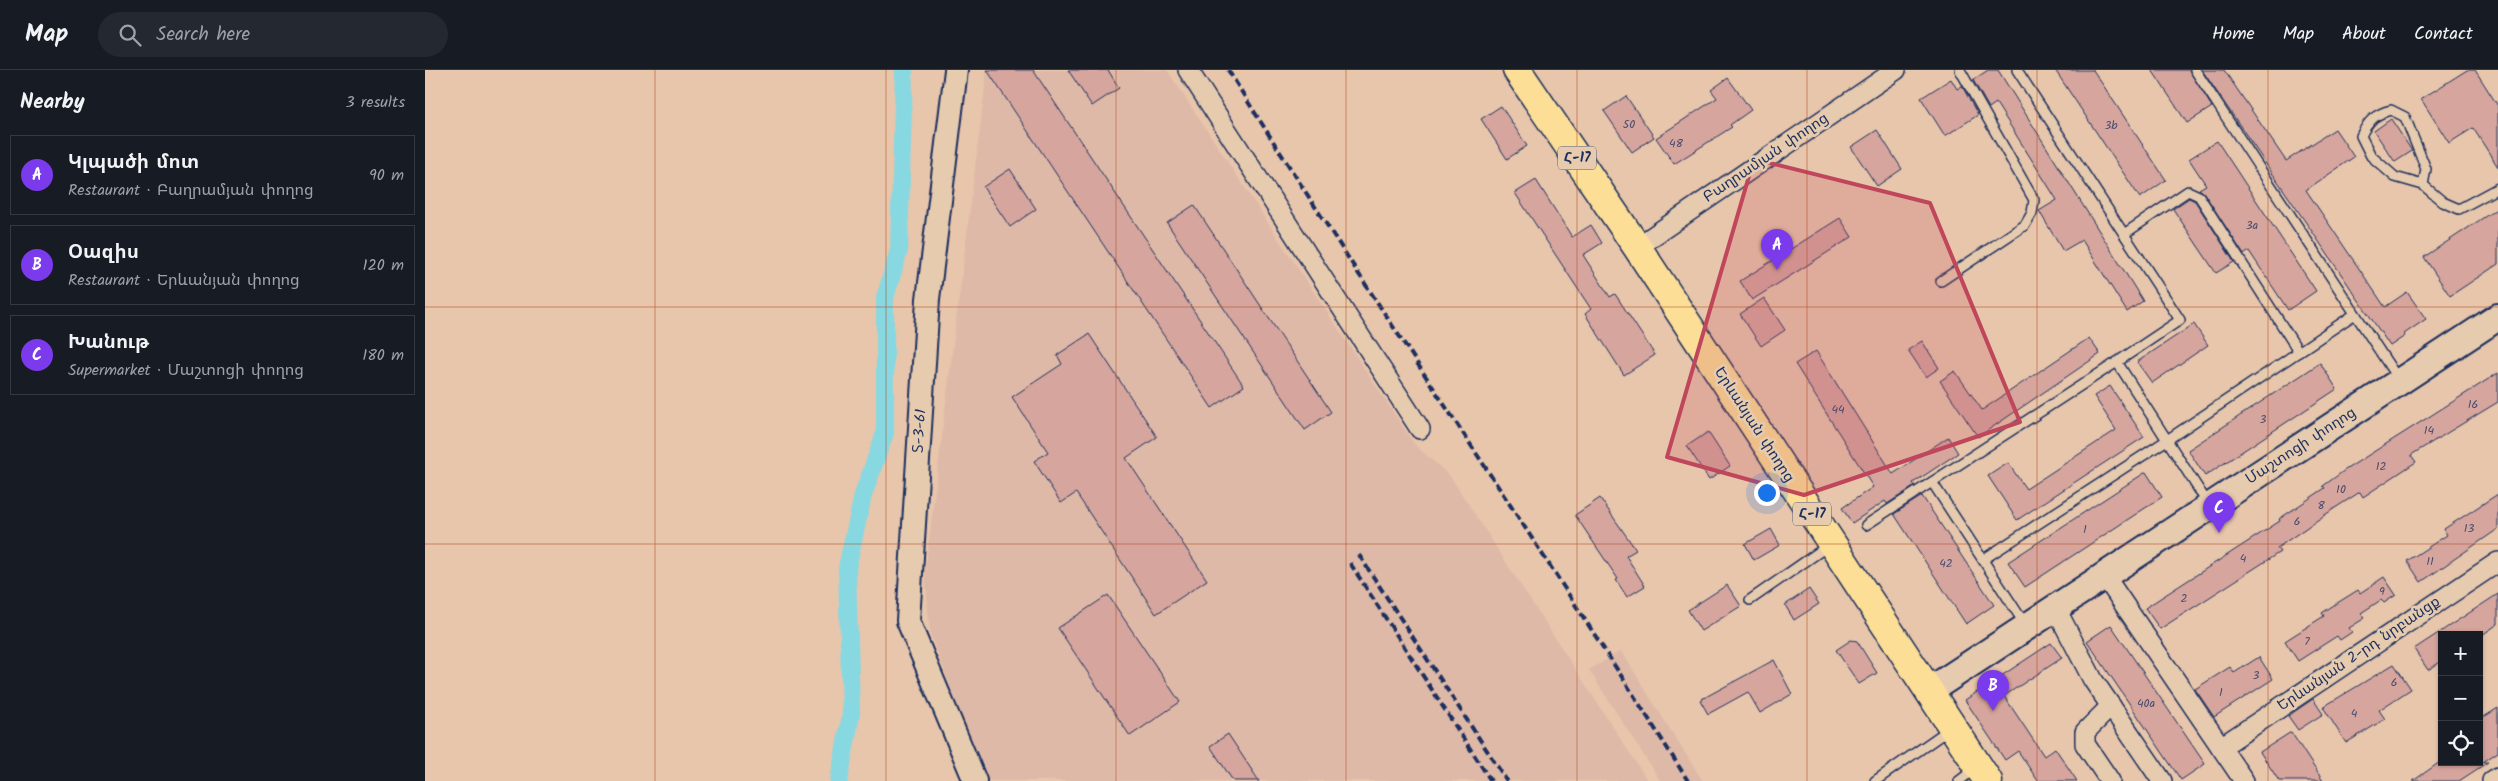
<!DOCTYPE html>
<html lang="en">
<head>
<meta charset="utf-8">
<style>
	body { margin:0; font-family:Kalam,"Noto Sans Armenian",sans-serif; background:#242831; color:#f1f3f6 }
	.controls { position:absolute; right:15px; bottom:15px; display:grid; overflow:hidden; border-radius:0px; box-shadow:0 1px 4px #0004 }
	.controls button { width:45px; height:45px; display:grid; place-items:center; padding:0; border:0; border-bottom:1px solid #363941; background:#171b24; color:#f1f3f6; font:25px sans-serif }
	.you { position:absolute; left:1341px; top:422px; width:18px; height:18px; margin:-12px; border:4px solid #fff; border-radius:50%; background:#1a73e8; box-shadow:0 0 0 8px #1a73e833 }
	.badge { display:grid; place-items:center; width:32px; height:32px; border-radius:50%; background:#7c3aed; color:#fff; font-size:16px; font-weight:700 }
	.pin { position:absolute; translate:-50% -41px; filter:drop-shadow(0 1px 2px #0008) }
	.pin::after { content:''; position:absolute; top:26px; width:18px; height:15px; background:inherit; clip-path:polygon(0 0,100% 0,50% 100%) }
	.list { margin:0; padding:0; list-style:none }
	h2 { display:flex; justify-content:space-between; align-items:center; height:65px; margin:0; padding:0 20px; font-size:21px }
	h2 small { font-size:16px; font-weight:400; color:#9ea1a6 }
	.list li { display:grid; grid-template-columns:32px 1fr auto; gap:15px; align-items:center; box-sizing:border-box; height:80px; margin:0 10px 10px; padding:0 10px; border:1px solid #363941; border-radius:0px }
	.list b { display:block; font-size:19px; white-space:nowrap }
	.list p { margin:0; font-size:16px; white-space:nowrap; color:#9ea1a6 }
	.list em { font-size:16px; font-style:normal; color:#9ea1a6 }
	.icon { flex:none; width:28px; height:28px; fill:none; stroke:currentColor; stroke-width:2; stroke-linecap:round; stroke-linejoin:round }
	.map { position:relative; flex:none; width:2073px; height:711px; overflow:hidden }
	header { display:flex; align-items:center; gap:30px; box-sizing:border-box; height:70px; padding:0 25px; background:#171b24; border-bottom:1px solid #363941 }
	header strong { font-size:24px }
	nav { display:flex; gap:28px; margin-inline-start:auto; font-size:18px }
	.search { width:350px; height:45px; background:#242831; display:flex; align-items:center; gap:12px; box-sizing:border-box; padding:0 18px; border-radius:28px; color:#9ea1a6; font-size:19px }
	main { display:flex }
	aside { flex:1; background:#171b24 }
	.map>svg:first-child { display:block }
	.built { fill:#dfb9a7 }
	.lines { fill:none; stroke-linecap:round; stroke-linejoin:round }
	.canal { stroke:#87d8e1; stroke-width:18 }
	.building { fill:#d6a59d; stroke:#1b2f5e }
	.service-casing { stroke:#1b2f5e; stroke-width:12 }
	.minor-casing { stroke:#1b2f5e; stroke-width:22 }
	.tertiary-casing { stroke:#1b2f5e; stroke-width:26 }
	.secondary-casing { stroke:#1b2f5e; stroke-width:30 }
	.trunk-casing { stroke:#1b2f5e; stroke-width:31 }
	.service { stroke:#e7cbae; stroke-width:9 }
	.minor { stroke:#e7cbae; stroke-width:19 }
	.tertiary { stroke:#e7cbae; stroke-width:22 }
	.secondary { stroke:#e7cbae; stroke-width:26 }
	.trunk { stroke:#fcde96; stroke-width:28 }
	.rail { stroke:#1b2f5e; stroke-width:4; stroke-dasharray:8 4; stroke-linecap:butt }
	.marked { fill:#bf465b; fill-opacity:0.2; stroke:#bf465b; stroke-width:4; stroke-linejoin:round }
	.grid { fill:none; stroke:#b54e20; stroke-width:1; stroke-opacity:0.55 }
	.labels { text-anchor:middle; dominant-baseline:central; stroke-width:5; stroke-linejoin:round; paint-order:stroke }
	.number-label { font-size:12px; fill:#4a4c6e }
	.shield { fill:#e7cbae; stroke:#585e76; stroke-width:1 }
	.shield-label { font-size:14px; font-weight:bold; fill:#1b2f5e }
	.street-label { font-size:15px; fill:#1b2f5e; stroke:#e7cbae }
</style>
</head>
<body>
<header>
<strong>Map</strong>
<div class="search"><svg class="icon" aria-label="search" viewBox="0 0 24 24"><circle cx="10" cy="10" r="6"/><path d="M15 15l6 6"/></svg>Search here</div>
<nav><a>Home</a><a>Map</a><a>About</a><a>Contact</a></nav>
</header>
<main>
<aside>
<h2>Nearby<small>3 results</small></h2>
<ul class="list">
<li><span class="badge">A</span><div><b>Կլպածի մոտ</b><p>Restaurant · Բաղրամյան փողոց</p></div><em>90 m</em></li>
<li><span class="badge">B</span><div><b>Օազիս</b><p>Restaurant · Երևանյան փողոց</p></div><em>120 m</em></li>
<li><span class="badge">C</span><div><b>Խանութ</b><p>Supermarket · Մաշտոցի փողոց</p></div><em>180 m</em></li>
</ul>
</aside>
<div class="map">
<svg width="2073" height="711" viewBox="0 0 2073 711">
	<rect width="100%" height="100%" fill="#e8c6ac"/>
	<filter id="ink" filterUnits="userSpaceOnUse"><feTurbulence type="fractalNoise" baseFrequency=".02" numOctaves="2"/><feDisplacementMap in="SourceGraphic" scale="10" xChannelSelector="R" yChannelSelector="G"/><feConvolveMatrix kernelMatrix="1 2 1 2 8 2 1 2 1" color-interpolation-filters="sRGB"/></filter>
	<g filter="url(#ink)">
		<!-- built -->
		<g class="built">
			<path d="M562,0h180l248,375 35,31 198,305h-661l-57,-147 -5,-62z"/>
			<path d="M1196,581l64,102 18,28h-43l-71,-111z"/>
		</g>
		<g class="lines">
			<!-- canal -->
			<path class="canal" d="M414,711l12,-67 -4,-146 16,-73 22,-62v-135l14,-48 5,-180"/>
		</g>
		<!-- building -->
		<g class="building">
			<path d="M562,0h46l211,316 -32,22z"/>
			<path d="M643,0h40l11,18 -27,18z"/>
			<path d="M1563,0h10l145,231 -16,11 -45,-72 -19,11 -24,-40 18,-11 -61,-97 -7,5 -16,-28z"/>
			<path d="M1630,0h38l73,110 -26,18z"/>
			<path d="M1727,0h37l23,37 -25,16z"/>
			<path d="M1777,0h22l62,91 49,-32 19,28 -48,33 79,117 22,-15 19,27 -22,15 1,2 -15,10z"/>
			<path d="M2042,0h8l23,36v61l-25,-39 -24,15 -28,-44z"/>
			<path d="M1303,8l23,32 -21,15 2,2 -58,37 -18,-26 61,-40 -6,-8z"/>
			<path d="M1526,9l6,10 5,-3 16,29 -33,21 -24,-38z"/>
			<path d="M1201,26l28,41 -22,15 -28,-41z"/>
			<path d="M1076,36l26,40 -20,13 -26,-40z"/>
			<path d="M1966,49l21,32 -17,11 -21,-31z"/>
			<path d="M1452,60l25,39 -25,17 -26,-39z"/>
			<path d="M1792,71l99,150 -28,19 -39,-59 -5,4 -40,-62 -5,-4 7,-4 -17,-26z"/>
			<path d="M585,99l26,40 -26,18 -27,-40z"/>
			<path d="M1111,110l36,57 19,-12 11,18 -19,12 27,42 5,-3 40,61 -31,20 -39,-61 6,-5 -76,-116z"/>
			<path d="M1764,128l6,3 39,61 -18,11 -43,-64z"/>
			<path d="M769,135l137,207 -26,18 -138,-207z"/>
			<path d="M2073,138v56l-48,32 -26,-39z"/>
			<path d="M1415,148l12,19 -100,63 -12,-19z"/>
			<path d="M1339,228l21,32 -24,16 -21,-32z"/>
			<path d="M1769,254l14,21 -56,38 -15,-21z"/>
			<path d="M664,264l68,103 -31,21 81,122 -51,34 -80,-121 -15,10 -27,-42 14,-9 -36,-55 50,-33 -5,-9z"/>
			<path d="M1664,268l11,16 -122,83 -38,-56 15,-10 27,39z"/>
			<path d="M1497,271l17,27 -13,9 -18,-27z"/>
			<path d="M1391,281l77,123 55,-37 10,16 -45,30 2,3 -28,18 -2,-3 -33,22 -10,-15 31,-21 -78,-123z"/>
			<path d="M1895,293l17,26 -132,87 -17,-26z"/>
			<path d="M2073,303v29l-87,53 5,7 -53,35 -3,-5 -25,16 -58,40 3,4 -120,77 -15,-21 135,-87 -1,-2 46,-31 -2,-2 22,-16z"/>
			<path d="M1685,316l34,51 -127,83 -29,-44 20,-13 18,26 90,-59 -22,-34z"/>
			<path d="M1283,362l22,34 -21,14 -22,-34z"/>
			<path d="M1721,402l16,25 -137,90 -17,-25z"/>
			<path d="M2073,424v35l-77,53 -14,-21 40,-26 -3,-6z"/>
			<path d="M1497,426l72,109 -28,19 -72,-110z"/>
			<path d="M1175,428l36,52 -10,6 19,30 -18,11 -11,-17 2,-1 -43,-64z"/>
			<path d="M1346,459l9,16 -26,15 -9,-16z"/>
			<path d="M1959,507l12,18 -12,8 -3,-3 -20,13 4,5 -16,10 3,4 -12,8 -3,-4 -39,25 -13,-20 39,-25 -2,-3 12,-8 24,-15 2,3z"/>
			<path d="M1302,515l14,21 -40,25 -13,-21z"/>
			<path d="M1384,519l10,15 -25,16 -9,-15z"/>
			<path d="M2073,524v30l-16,11h-40v26l-14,9 -14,-21z"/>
			<path d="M683,525l72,107 -50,34 -72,-108z"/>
			<path d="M1686,555l94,139 -24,16 -94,-139z"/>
			<path d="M1426,570l6,1 20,32 -18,11 -23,-34z"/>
			<path d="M1626,573l11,15 -58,38 40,60 11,-8 22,33h-39l-20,-30 -13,9 -40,-60z"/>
			<path d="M1834,587l14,22 -59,38 -19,-28 35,-22 4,6z"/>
			<path d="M1349,590l18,34 -32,19 -12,-21 -40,22 -8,-14z"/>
			<path d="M1969,594l17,25 -32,21 6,9 -39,24 -23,-36z"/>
			<path d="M1888,629l10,15 -25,16 -10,-14z"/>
			<path d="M2073,638v44l-15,10h5l-29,19h-46l27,-19h39v-42z"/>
			<path d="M1866,662l32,49h-44l-19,-29z"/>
			<path d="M803,664l31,47h-26l-23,-35z"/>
		</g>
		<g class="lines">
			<!-- service casing -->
			<g class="service-casing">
				<g id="service">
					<path d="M1592,0l163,250 -63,42 91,142"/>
					<path d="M1770,0l203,309"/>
					<path d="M1998,115l3,-16 -21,-52 -14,-7c-16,4 -23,11 -30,26l10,20 24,21 28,8 20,17 16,7 39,-21"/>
					<path d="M1699,164l64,-43 11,5 100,156"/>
					<path d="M1516,211l84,-56 7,-12 2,-13 -74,-130"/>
					<path d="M1507,412l185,-120"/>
					<path d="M1441,455l66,-43 94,144"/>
					<path d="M1559,489l183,-119 188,-126"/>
					<path d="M1325,530l79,-55"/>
					<path d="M1450,711l76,-53"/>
					<path d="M1534,711l17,-13"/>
				</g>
			</g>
			<!-- minor casing -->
			<g class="minor-casing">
				<g id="minor">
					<path d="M763,0l232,359"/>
					<path d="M1212,177l259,-177"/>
					<path d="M1679,505l140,206"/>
					<path d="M1630,537l38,73 69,101"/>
					<path d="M1796,677l277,-185"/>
					<path d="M1685,711l-25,-37v-12l26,-26"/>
					<path d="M2067,711l6,-4"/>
				</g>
			</g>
			<!-- tertiary casing -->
			<g class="tertiary-casing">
				<path id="tertiary" d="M531,0l-28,229 -20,322 67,160"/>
			</g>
			<!-- secondary casing -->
			<g class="secondary-casing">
				<path id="secondary" d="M1504,621l569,-374"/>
			</g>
			<!-- trunk casing -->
			<g class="trunk-casing">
				<path id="trunk" d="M1092,0l120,177 351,534"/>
			</g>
			<!-- service -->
			<use href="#service" class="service"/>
			<!-- minor -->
			<use href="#minor" class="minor"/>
			<!-- tertiary -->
			<use href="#tertiary" class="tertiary"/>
			<!-- secondary -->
			<use href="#secondary" class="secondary"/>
			<!-- trunk -->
			<use href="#trunk" class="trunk"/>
			<!-- rail -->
			<g class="rail">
				<path d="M803,0c150,239 310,472 460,711"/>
				<path d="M934,485l148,226"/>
				<path d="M925,493l141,218"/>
			</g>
		</g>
	</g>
	<!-- marked area -->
	<path class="marked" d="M1329,89l176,44 90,219 -216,73 -137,-38z"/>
	<!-- grid -->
	<path class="grid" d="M230,0v711M461,0v711M691,0v711M921,0v711M1152,0v711M1382,0v711M1612,0v711M1843,0v711M0,237h2073M0,474h2073"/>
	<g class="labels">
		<!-- number labels -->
		<g class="number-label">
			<text x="1204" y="54">50</text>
			<text x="1686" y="55">3b</text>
			<text x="1251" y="73">48</text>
			<text x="1827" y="155">3a</text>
			<text x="2048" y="334">16</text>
			<text x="1413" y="339">44</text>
			<text x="1838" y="349">3</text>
			<text x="2004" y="360">14</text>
			<text x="1956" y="396">12</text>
			<text x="1916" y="419">10</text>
			<text x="1896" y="435">8</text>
			<text x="1872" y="451">6</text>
			<text x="2044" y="458">13</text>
			<text x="1660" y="459">1</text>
			<text x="1818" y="488">4</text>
			<text x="2005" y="491">11</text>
			<text x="1521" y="493">42</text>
			<text x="1957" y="521">9</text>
			<text x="1759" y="528">2</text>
			<text x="1882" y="571">7</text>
			<text x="1831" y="605">3</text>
			<text x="1969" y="612">6</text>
			<text x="1796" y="622">1</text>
			<text x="1721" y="633">40a</text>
			<text x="1929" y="643">4</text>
		</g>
		<!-- shield labels -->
		<g class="shield">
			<rect x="1133" y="76.5" width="38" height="23" rx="4"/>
			<rect x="1368" y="432.5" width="38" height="23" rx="4"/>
		</g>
		<g class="shield-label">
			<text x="1152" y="88">Հ-17</text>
			<text x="1387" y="444">Հ-17</text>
		</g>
		<!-- street labels -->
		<g class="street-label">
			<text transform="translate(1341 88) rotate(-34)">Բաղրամյան փողոց</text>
			<text transform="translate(1329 355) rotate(57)">Երևանյան փողոց</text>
			<text transform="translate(495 361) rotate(-86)">Տ-3-61</text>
			<text transform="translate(1876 376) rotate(-33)">Մաշտոցի փողոց</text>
			<text transform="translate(1934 584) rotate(-34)">Երևանյան 2-րդ նրբանցք</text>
		</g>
	</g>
</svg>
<div class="controls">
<button>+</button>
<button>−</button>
<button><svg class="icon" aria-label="locate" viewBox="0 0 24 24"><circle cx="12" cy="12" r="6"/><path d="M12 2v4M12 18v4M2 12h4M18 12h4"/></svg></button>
</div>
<div class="you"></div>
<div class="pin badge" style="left:1352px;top:200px">A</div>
<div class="pin badge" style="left:1568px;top:641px">B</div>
<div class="pin badge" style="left:1794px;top:463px">C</div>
</div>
</main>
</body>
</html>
